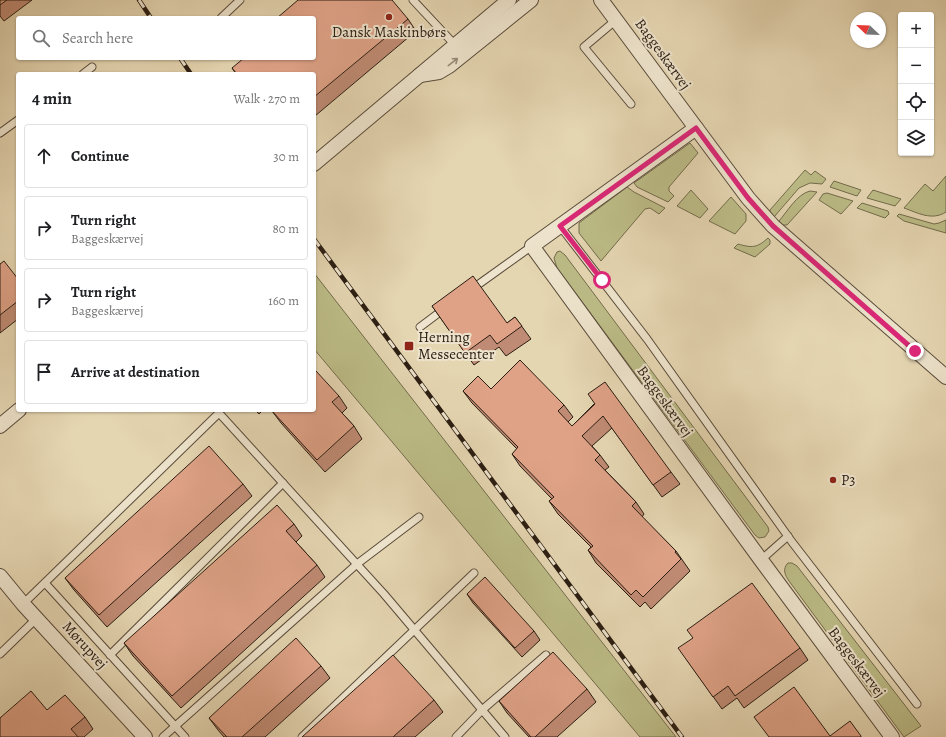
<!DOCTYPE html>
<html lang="en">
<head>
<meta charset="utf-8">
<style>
	body { margin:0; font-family:Alegreya,serif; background:#f2f2f2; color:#202124 }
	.controls { position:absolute; right:12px; top:12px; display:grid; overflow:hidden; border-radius:4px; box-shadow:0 1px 3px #0004 }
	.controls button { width:36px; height:36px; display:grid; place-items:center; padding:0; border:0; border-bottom:1px solid #e0e0e0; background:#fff; color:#202124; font:20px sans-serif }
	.compass { position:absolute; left:850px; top:12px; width:36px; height:36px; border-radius:50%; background:#fff; box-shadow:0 1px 3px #0004; rotate:293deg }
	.stop { position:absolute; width:12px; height:12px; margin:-9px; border:3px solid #db2777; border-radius:50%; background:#fff }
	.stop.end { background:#db2777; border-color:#fff; box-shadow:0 1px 4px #0008 }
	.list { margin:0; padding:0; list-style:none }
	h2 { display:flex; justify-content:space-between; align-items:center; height:52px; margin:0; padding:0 16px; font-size:17px }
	h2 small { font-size:13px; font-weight:400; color:#757577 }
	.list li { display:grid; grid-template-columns:26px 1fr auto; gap:12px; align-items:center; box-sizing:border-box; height:64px; margin:0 8px 8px; padding:0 8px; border:1px solid #e0e0e0; border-radius:4px }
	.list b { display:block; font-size:15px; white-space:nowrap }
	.list p { margin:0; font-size:13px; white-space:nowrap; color:#757577 }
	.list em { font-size:13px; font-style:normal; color:#757577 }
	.icon { flex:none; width:22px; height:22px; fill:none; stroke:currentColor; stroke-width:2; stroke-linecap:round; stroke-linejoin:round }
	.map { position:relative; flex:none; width:946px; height:737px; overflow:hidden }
	.search { position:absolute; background:#fff; box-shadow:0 1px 3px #0004; left:16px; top:16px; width:300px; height:44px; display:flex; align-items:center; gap:10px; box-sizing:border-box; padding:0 14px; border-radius:4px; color:#757577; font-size:15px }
	.panel { position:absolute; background:#fff; box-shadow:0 1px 3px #0004; left:16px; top:72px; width:300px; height:340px; border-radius:4px }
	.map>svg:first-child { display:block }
	.green { fill:#bcbc87; stroke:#736c4c }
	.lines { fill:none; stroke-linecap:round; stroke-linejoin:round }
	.service-casing { stroke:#594b3a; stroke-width:9 }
	.minor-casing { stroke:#594b3a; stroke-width:16 }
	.service { stroke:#eee4cd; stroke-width:7 }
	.minor { stroke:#eee4cd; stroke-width:14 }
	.rail-casing { stroke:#2a1d12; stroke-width:4.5 }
	.rail { stroke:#eee4cd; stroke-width:3; stroke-dasharray:9; stroke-linecap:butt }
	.wall { fill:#c08b74; stroke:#2a1d12 }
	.building { fill:#dfa287; stroke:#2a1d12 }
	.oneway { stroke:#968a79 }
	.route { stroke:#db2777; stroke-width:5 }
	.poi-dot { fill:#8f2418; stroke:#eee4cd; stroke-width:1.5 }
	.labels { text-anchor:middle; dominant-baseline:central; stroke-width:4; stroke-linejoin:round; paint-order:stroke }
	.poi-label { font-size:15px; fill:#2a1d12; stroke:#eee4cd; text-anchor:start }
	.street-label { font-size:15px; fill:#2a1d12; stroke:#eee4cd }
</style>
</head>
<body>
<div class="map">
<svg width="946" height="737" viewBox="0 0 946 737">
	<rect width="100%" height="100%" fill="#e5d6b2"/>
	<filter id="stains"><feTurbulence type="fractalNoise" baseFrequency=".005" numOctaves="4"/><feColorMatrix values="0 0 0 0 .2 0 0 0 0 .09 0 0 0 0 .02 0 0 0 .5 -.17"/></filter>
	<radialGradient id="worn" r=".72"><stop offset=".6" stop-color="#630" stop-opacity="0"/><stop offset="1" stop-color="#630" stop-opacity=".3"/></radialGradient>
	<!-- green -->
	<g class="green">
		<path d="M690,143l8,10 -29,34v4l5,5 -6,6 -31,-15 -3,-4z"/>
		<path d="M805,170l6,5 4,-4 11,8 -4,5 -12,-1 -11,5 -25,29 -4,-3v-4z"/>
		<path d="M946,176v36c-14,9 -28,1 -42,-4l21,-24 8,7z"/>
		<path d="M834,181l27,9 -4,6 -27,-9z"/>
		<path d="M627,187l7,5 31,16 -6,6 -9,-6 -5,1 -44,52 -22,-28v-10z"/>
		<path d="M691,190l17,19 -8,9 -23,-12z"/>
		<path d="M873,190l28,9 -6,7 -28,-8z"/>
		<path d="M810,191l7,1 -30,33h-5l-3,-4c8,-9 18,-27 31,-30z"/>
		<path d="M827,193l26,8 -12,13 -22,-14 4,-6z"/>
		<path d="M731,197l15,17v7l-11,13 -26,-13z"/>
		<path d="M862,203l26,8 1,3 -4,4 -28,-10z"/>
		<path d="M899,214l35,10 5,-1 7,-3v13l-42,-12 -7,-5z"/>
		<path d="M768,238l2,2v4l-15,13 -21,-9 4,-4c14,4 19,4 30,-6z"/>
		<path d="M560,251l5,4 203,272 1,4 -4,6 -6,1 -4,-3 -198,-267 -3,-10 3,-6z"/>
		<path d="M314,273l362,464h-36l-326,-388z"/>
		<path d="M788,563h4l5,3 124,160 -17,11 -115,-156c-4,-6 -7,-12 -1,-18z"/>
	</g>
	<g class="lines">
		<!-- service casing -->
		<g class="service-casing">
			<g id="service">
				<path d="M413,0l42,45"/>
				<path d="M221,18l19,-18"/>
				<path d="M616,20l-32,27 47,57"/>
				<path d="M83,74l9,-7"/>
				<path d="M0,133l18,-13"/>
				<path d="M560,226l87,113 145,203 125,162"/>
				<path d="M472,289l60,-43"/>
				<path d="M420,327l24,-18"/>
				<path d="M761,560l27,-24"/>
				<path d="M45,583l140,154"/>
				<path d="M23,604l196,-191 165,181 121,143"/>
				<path d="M0,654l37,-36"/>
				<path d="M110,655l173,-172"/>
				<path d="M163,737l194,-173 62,-47"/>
				<path d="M302,737l172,-164"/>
				<path d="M456,737l26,-27 64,-55"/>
			</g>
		</g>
		<!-- minor casing -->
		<g class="minor-casing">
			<g id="minor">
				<path d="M601,0l95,128 -164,118 229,314 131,177"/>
				<path d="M420,75l19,-3 10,-6 82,-66"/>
				<path d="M696,128l52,70 25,28 173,151"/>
				<path d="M314,164l195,-164"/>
				<path d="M0,426l19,-16"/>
				<path d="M0,576l23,28 122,133"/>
			</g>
		</g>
		<!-- service -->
		<use href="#service" class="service"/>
		<!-- minor -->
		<use href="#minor" class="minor"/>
		<!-- rail casing -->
		<g class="rail-casing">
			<g id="rail">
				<path d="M139,0l12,18"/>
				<path d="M180,58l11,16"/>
				<path d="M314,239l368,498"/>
			</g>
		</g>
		<!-- rail -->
		<use href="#rail" class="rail"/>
	</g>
	<!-- wall -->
	<g class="wall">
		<path d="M0,0h32l-28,21 -4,-5z"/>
		<path d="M408,19l8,12 -101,85 -1,-1v-41h-78l-4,-6z"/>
		<path d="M0,264l18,15v40l-18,14z"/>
		<path d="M432,306l75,17 8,-6 16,22 -25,17 -7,-9 -25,18z"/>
		<path d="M491,389l73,16 9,12 -5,5 4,4 22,-22 77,68 9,12 -18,13 -50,-69 -20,18 8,9 9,12 -4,3 31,32 8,12 -2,3 34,34 14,20 -39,38 -6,-7 -5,5 -44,-44 -8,-13 3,-3 -33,-33 -9,-13 3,-2 -32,-33 -8,-12 5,-5 -45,-46 -9,-12z"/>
		<path d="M339,396l8,12 -5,5 12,13 8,13 -37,33 -44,-49 -9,-12z"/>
		<path d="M255,410h8l-4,4z"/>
		<path d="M243,484l9,12 -145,131 -33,-37 -9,-12z"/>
		<path d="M294,524l8,12 -6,6 21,23 8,12 -144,131 -48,-52 -9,-13z"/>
		<path d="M467,594l67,37 6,9 -18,17 -49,-54z"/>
		<path d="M800,648l8,12 -64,48 -7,-10 -15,11 -35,-49z"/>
		<path d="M321,666l9,12 -65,59h-41l-6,-7 -9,-12z"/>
		<path d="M587,689l9,13 -39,35h-28l-22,-24 -8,-12z"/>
		<path d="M434,700l9,12 -28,25h-113z"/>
		<path d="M85,717l8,12 -9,8h-84z"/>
	</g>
	<!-- building -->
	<g class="building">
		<path d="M0,0h7l-7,5z"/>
		<path d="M298,0h94l16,19 -94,78v-23h-77l-5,-6 12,-10h70v-40h-37z"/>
		<path d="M4,261l14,18v22l-18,14v-51z"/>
		<path d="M473,276l34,47 8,-6 7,9 -25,18 -7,-9 -25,18 -33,-47z"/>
		<path d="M520,360l44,45 -6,6 14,15 23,-22 -7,-10 17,-12 66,90 -18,13 -50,-69 -21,20 18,19 -5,5 41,42 -4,4 44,45 -1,1 6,7 -38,38 -7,-7 -5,5 -43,-45 5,-4 -44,-45 5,-4 -42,-43 6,-7 -55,-56 15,-15 13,13z"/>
		<path d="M316,371l23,25 -7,6 22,24 -37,34 -45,-49 1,-1h41v-38z"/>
		<path d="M209,446l34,38 -144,131 -34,-37z"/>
		<path d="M277,505l17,19 -8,7 31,34 -145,131 -48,-53z"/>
		<path d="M485,577l49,54 -19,17 -48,-54z"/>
		<path d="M752,583l48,65 -65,48 -7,-10 -15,11 -35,-49 15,-10 -6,-8z"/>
		<path d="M296,638l25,28 -79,71h-15l-18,-19z"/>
		<path d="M553,652l34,37 -52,48h-4l-32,-36z"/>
		<path d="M393,655l41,45 -41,37h-91z"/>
		<path d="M794,687l36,49 20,-15 11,15v1h-92l-15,-20z"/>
		<path d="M31,691l16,19 18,-15 20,22 -14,12 7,8h-78v-19z"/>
	</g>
	<!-- one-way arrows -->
	<defs><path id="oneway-shaft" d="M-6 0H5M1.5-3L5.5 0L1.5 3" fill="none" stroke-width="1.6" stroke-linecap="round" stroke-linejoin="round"/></defs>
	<use class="oneway" href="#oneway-shaft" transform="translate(453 62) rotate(-38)"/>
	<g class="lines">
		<!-- route -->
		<path class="route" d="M602,280l-42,-54 136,-98 52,70 25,28 142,125"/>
	</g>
	<!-- markers -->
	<g class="poi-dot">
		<circle cx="389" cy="17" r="4"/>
		<rect x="404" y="341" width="10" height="10" rx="2"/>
		<circle cx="833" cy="480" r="4"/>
	</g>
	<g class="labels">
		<!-- poi labels -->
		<g class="poi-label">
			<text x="389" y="32" text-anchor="middle">Dansk Maskinbørs</text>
			<text x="418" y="337">Herning<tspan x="418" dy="17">Messecenter</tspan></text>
			<text x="841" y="480">P3</text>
		</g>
		<!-- street labels -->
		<g class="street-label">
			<text transform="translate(663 54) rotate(54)">Baggeskærvej</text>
			<text transform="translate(665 401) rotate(54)">Baggeskærvej</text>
			<text transform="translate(85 645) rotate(48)">Mørupvej</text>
			<text transform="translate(857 662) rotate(53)">Baggeskærvej</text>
		</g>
	</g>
	<rect width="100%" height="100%" filter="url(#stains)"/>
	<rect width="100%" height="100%" fill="url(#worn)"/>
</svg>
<div class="controls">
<button>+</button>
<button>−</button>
<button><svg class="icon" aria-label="locate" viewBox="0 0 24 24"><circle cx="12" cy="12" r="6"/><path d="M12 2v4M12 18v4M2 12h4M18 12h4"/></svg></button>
<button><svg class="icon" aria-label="layers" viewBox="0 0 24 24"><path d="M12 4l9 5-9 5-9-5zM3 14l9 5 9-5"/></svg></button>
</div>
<svg class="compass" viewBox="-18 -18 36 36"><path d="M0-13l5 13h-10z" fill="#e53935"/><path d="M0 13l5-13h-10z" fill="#757577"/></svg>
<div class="stop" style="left:602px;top:280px"></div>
<div class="stop end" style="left:915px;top:351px"></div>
<div class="search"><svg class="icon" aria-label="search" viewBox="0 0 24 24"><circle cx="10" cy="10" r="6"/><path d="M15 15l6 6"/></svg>Search here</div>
<section class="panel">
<h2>4 min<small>Walk · 270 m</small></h2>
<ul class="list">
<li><svg class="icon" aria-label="ahead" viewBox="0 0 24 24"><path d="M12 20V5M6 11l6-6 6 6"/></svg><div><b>Continue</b></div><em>30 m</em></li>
<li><svg class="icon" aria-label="right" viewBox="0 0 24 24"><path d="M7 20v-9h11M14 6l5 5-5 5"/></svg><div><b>Turn right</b><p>Baggeskærvej</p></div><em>80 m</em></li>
<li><svg class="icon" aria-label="right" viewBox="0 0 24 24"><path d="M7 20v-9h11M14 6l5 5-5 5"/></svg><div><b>Turn right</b><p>Baggeskærvej</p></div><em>160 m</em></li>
<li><svg class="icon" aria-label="arrive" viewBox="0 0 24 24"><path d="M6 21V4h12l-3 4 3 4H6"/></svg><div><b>Arrive at destination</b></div></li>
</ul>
</section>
</div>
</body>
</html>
